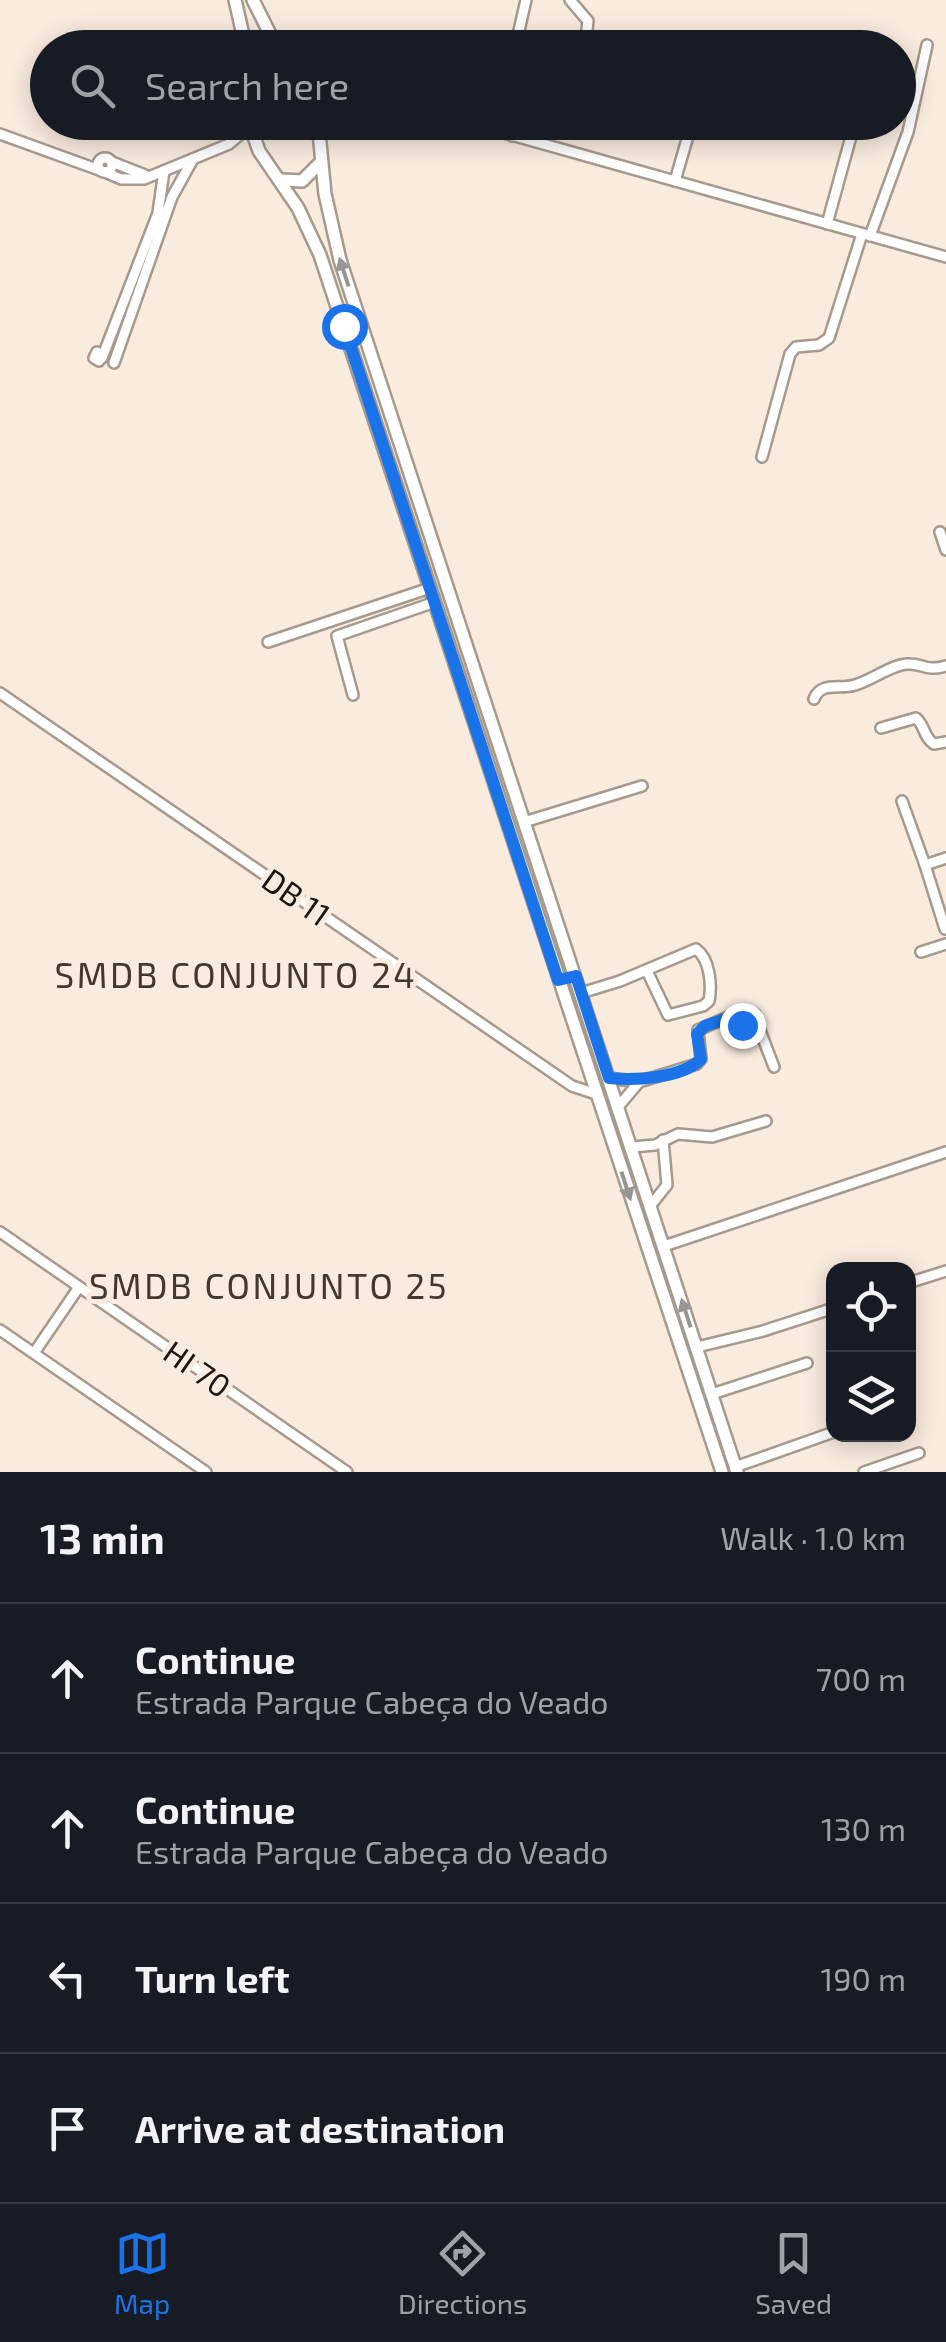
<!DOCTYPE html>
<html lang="en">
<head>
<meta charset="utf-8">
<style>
	body { margin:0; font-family:"Exo 2",sans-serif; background:#242831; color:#f1f3f6 }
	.controls { position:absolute; right:30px; bottom:30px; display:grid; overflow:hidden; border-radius:20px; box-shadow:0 5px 25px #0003 }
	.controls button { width:90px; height:90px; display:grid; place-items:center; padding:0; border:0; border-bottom:2px solid #363941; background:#171b24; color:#f1f3f6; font:50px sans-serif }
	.stop { position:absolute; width:30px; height:30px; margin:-22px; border:8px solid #1a73e8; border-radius:50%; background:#fff }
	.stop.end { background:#1a73e8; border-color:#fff; box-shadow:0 2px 10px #0008 }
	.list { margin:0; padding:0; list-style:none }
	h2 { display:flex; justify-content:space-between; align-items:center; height:130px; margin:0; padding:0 40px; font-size:42px }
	h2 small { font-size:32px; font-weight:400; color:#9ea1a6 }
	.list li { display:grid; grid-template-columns:65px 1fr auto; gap:30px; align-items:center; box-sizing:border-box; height:150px; padding:0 40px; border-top:2px solid #363941 }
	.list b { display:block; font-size:38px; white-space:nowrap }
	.list p { margin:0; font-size:32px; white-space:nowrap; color:#9ea1a6 }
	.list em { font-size:32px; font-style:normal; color:#9ea1a6 }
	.icon { flex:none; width:55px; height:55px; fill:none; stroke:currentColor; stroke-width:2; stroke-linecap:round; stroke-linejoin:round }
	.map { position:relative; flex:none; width:946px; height:1472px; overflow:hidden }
	.search { position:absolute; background:#171b24; box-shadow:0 5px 25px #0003; left:30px; right:30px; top:30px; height:110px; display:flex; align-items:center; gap:25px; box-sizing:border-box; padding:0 35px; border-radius:55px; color:#9ea1a6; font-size:38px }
	.sheet { height:730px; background:#171b24 }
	nav { display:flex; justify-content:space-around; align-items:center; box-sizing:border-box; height:140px; border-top:2px solid #363941; background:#171b24; font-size:28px; color:#9ea1a6 }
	nav a { display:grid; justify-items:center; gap:5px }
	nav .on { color:#1a73e8 }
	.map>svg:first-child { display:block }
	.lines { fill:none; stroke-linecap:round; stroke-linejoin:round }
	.minor-casing { stroke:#a69a8d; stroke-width:14 }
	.major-casing { stroke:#a69a8d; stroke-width:16 }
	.minor { stroke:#fff; stroke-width:9 }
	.major { stroke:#fff; stroke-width:11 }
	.oneway { fill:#989694 }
	.route { stroke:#1a73e8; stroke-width:12 }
	.labels { text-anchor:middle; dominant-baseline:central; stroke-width:10; stroke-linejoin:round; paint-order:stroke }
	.street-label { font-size:32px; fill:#1a1611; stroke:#f9ebde }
	.neighbourhood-label { font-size:35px; letter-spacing:2.5px; fill:#43382e; stroke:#f9ebde }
</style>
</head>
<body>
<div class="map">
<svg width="946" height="1472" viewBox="0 0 946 1472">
	<rect width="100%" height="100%" fill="#f9ebde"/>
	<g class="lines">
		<!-- minor casing -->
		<g class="minor-casing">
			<g id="minor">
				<path d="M570,0l18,21 -3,27"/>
				<path d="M515,48l11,-48"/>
				<path d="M465,122l481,135"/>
				<path d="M0,134l102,37"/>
				<path d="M512,136l18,-14"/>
				<circle cx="105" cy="165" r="7"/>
				<path d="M112,162l33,13"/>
				<path d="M105,172l16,7h23l85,-35 13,-11 5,-11"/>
				<path d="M675,181l17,-59"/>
				<path d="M827,224l28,-102"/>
				<path d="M870,236l38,-104 19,-87"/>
				<path d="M97,352l5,4 -3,5 -5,-3z"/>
				<path d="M102,358l56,-145 6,-42"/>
				<path d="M114,363l58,-166 21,-38"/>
				<path d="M762,457l28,-103 6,-7 23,-2 10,-7 33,-104"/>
				<path d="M940,532l6,18"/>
				<path d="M268,642l162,-54"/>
				<path d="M0,693l572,393 24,8"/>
				<path d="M353,695l-16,-59 98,-34"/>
				<path d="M814,699c7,-18 25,-9 41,-14 17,-5 36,-20 52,-21 17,-1 17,8 39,2"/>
				<path d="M881,728l35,-10c9,7 7,19 18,26l12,-2"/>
				<path d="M902,801l23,64"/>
				<path d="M524,822l118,-36"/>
				<path d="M945,929l-20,-64 21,-7"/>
				<path d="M921,952l25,-8"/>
				<path d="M581,993l39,-12 76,-32c14,10 16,36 13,52l-6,5 -35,9 -21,-44"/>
				<path d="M756,1020l18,47"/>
				<path d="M609,1078l30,4 58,-18 4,-5 -3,-29 46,-20 11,4 -2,11h-11l-2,-11"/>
				<path d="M618,1107l21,-25"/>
				<path d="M632,1147l23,-2 23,-11 34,3 54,-16"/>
				<path d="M651,1205l16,-20 -4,-45"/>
				<path d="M0,1232l347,240"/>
				<path d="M664,1246l282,-94"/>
				<path d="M908,1283l38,-12"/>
				<path d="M0,1330l206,142"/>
				<path d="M697,1347l66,-16 71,-23"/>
				<path d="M34,1353l45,-66"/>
				<path d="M712,1394l95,-31"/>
				<path d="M735,1467l99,-35"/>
				<path d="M864,1472l55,-19"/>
			</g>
		</g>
		<!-- major casing -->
		<g class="major-casing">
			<g id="major">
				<path d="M235,0l11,48"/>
				<path d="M253,0l24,48"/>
				<path d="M249,122l10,29 39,57 22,47 402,1217"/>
				<path d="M318,122l7,72 15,66 397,1212"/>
				<path d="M282,180l20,1 19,-19"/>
			</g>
		</g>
		<!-- minor -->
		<use href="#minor" class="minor"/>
		<!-- major -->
		<use href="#major" class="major"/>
	</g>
	<!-- one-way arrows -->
	<defs><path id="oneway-solid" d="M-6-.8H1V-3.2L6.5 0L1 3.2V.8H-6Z" transform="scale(2.5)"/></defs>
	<g class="oneway">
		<use href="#oneway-solid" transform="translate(344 272) rotate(-108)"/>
		<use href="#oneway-solid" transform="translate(626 1186) rotate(72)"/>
		<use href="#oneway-solid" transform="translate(686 1313) rotate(-108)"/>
	</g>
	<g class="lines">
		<!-- route -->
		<path class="route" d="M344,326l214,654 18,-4 33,102c25,3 74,0 92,-19l-4,-25 8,-8 35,-12 2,11"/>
	</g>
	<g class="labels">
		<!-- street labels -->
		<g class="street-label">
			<text transform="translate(297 896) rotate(35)">DB 11</text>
			<text transform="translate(198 1368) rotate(35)">HI 70</text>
		</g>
		<!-- neighbourhood labels -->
		<g class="neighbourhood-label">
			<text x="236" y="974">SMDB CONJUNTO 24</text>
			<text x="269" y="1285">SMDB CONJUNTO 25</text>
		</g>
	</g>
</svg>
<div class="controls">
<button><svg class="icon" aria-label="locate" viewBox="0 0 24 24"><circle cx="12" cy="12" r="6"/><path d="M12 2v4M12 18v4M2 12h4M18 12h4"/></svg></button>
<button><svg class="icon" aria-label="layers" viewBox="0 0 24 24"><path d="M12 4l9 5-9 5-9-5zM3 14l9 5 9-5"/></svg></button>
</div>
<div class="stop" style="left:344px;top:326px"></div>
<div class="stop end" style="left:742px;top:1025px"></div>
<div class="search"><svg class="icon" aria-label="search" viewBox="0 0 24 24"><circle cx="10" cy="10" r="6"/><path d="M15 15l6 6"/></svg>Search here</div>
</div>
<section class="sheet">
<h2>13 min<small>Walk · 1.0 km</small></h2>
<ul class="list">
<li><svg class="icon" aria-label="ahead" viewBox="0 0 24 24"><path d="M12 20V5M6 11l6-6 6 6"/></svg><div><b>Continue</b><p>Estrada Parque Cabeça do Veado</p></div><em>700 m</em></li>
<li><svg class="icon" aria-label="ahead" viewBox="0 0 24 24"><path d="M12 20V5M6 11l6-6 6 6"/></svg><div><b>Continue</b><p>Estrada Parque Cabeça do Veado</p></div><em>130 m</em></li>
<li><svg class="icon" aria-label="left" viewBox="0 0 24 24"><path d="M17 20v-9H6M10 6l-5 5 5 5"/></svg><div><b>Turn left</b></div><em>190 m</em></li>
<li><svg class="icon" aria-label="arrive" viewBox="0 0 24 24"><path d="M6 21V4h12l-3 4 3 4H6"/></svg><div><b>Arrive at destination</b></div></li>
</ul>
</section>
<nav>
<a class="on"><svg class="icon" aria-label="map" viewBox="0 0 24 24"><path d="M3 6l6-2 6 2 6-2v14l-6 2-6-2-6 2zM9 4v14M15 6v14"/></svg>Map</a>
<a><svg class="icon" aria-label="directions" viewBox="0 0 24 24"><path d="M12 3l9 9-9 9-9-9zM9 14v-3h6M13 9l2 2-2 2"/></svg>Directions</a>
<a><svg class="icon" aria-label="saved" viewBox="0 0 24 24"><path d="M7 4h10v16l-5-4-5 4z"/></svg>Saved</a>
</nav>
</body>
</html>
